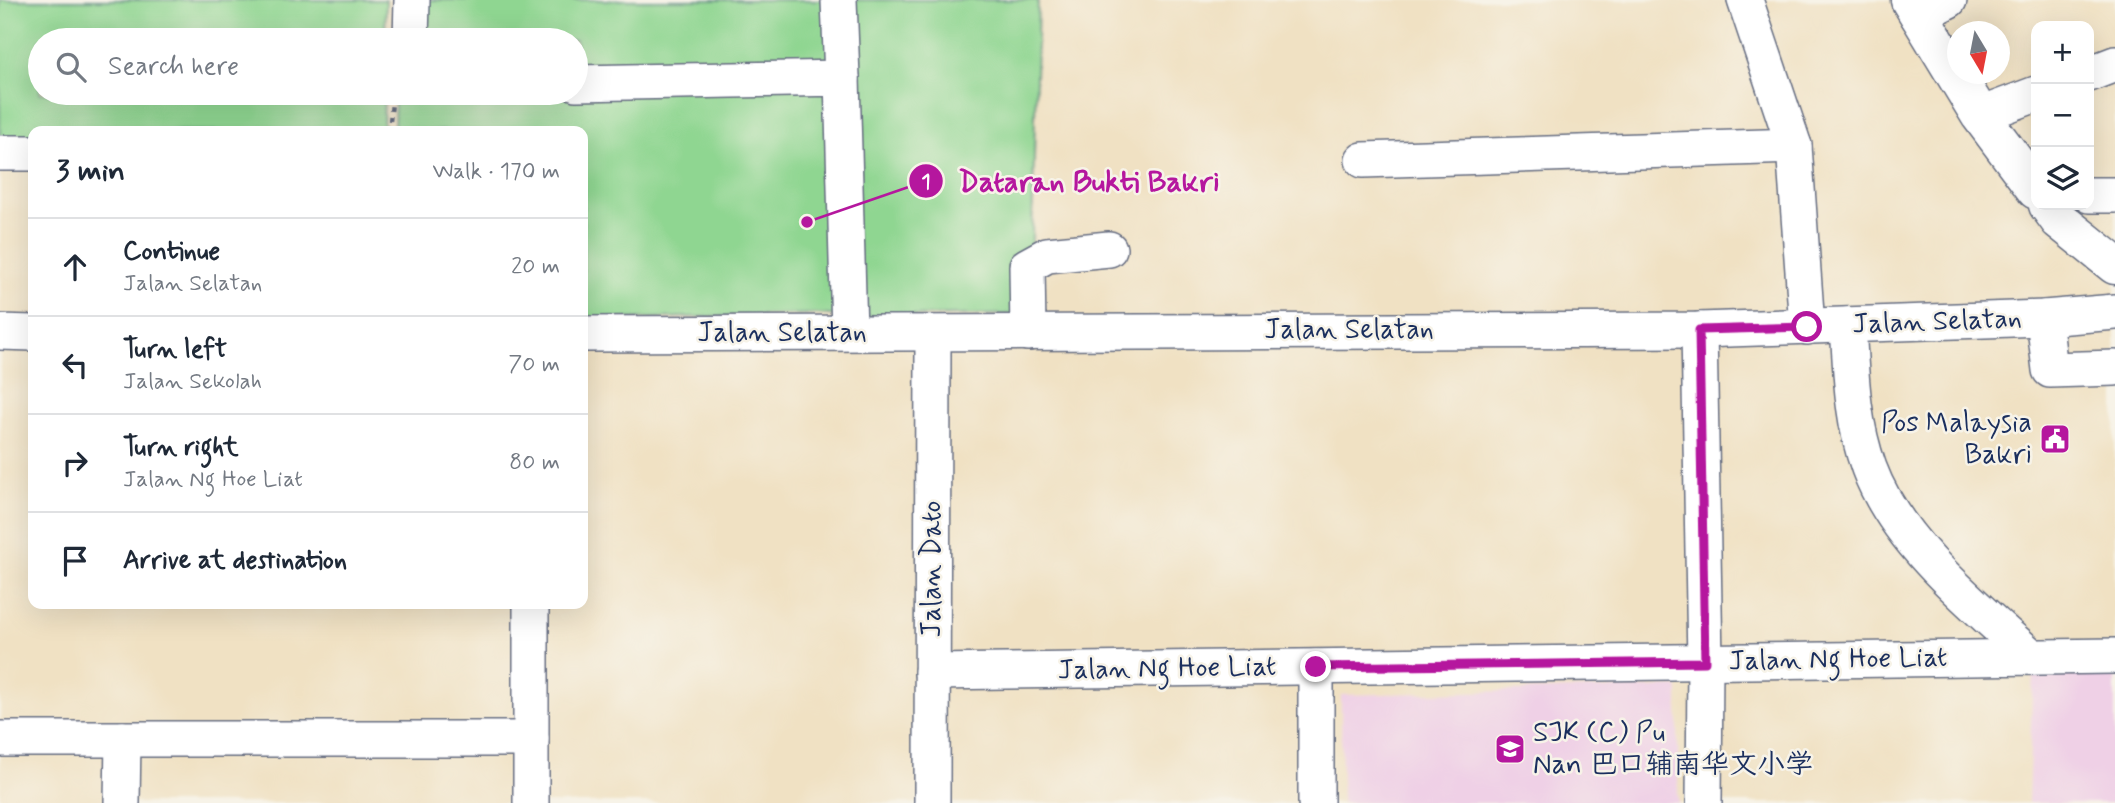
<!DOCTYPE html>
<html lang="en">
<head>
<meta charset="utf-8">
<style>
	body { margin:0; font-family:Mynerve,"LXGW WenKai TC",sans-serif; background:#f6f6f7; color:#1f2937 }
	.controls { position:absolute; right:21px; top:21px; display:grid; overflow:hidden; border-radius:14px; box-shadow:0 7px 28px #0002 }
	.controls button { width:63px; height:63px; display:grid; place-items:center; padding:0; border:0; border-bottom:2px solid #e0e1e3; background:#fff; color:#1f2937; font:35px sans-serif }
	.compass { position:absolute; left:1947px; top:21px; width:63px; height:63px; border-radius:50%; background:#fff; box-shadow:0 7px 28px #0002; rotate:170deg }
	.stop { position:absolute; width:21px; height:21px; margin:-16px; border:5px solid #b5179e; border-radius:50%; background:#fff }
	.stop.end { background:#b5179e; border-color:#fff; box-shadow:0 2px 7px #0008 }
	.list { margin:0; padding:0; list-style:none }
	h2 { display:flex; justify-content:space-between; align-items:center; height:91px; margin:0; padding:0 28px; font-size:30px }
	h2 small { font-size:23px; font-weight:400; color:#747a83 }
	.list li { display:grid; grid-template-columns:46px 1fr auto; gap:21px; align-items:center; box-sizing:border-box; height:98px; padding:0 28px; border-top:2px solid #e0e1e3 }
	.list b { display:block; font-size:26px; white-space:nowrap }
	.list p { margin:0; font-size:23px; white-space:nowrap; color:#747a83 }
	.list em { font-size:23px; font-style:normal; color:#747a83 }
	.icon { flex:none; width:38px; height:38px; fill:none; stroke:currentColor; stroke-width:2; stroke-linecap:round; stroke-linejoin:round }
	.map { position:relative; flex:none; width:2115px; height:803px; overflow:hidden }
	.search { position:absolute; background:#fff; box-shadow:0 7px 28px #0002; left:28px; top:28px; width:560px; height:77px; display:flex; align-items:center; gap:18px; box-sizing:border-box; padding:0 24px; border-radius:38px; color:#747a83; font-size:26px }
	.panel { position:absolute; background:#fff; box-shadow:0 7px 28px #0002; left:28px; top:126px; width:560px; height:483px; border-radius:14px }
	.map>svg:first-child { display:block }
	.built { fill:#efd0e6 }
	.green { fill:#8fd691; stroke:#558278; stroke-width:2 }
	.lines { fill:none; stroke-linecap:round; stroke-linejoin:round }
	.minor-casing { stroke:#666d81; stroke-width:38 }
	.major-casing { stroke:#666d81; stroke-width:41 }
	.path { stroke:#666d81; stroke-width:4.5; stroke-dasharray:5 5; stroke-linecap:butt }
	.minor { stroke:#fff; stroke-width:35 }
	.major { stroke:#fff; stroke-width:38 }
	.route { stroke:#b5179e; stroke-width:9 }
	.labels { text-anchor:middle; dominant-baseline:central; stroke-width:5; stroke-linejoin:round; paint-order:stroke }
	.street-label { font-size:28px; fill:#1b2f5e; stroke:#f7f3e8 }
	.poi-label { font-size:28px; fill:#1b2f5e; stroke:#f7f3e8; text-anchor:end }
	.leader { fill:none; stroke:#b5179e; stroke-width:2.5 }
	.callout-dot { fill:#b5179e; stroke:#f7f3e8; stroke-width:2.5 }
	.mark-label { font-size:21px; text-anchor:middle; font-weight:bold; fill:#fff }
	.callout-label { font-size:30px; text-anchor:middle; font-weight:bold; fill:#b5179e; stroke:#f7f3e8; stroke-width:5; stroke-linejoin:round; paint-order:stroke }
</style>
</head>
<body>
<div class="map">
<svg width="2115" height="803" viewBox="0 0 2115 803">
	<rect width="100%" height="100%" fill="#f7f3e8"/>
	<filter id="ink" filterUnits="userSpaceOnUse"><feTurbulence type="fractalNoise" baseFrequency=".0143" numOctaves="2"/><feDisplacementMap in="SourceGraphic" scale="14" xChannelSelector="R" yChannelSelector="G"/><feConvolveMatrix kernelMatrix="1 2 1 2 8 2 1 2 1" color-interpolation-filters="sRGB"/></filter>
	<filter id="wash" filterUnits="userSpaceOnUse"><feTurbulence type="fractalNoise" baseFrequency=".00686" numOctaves="4" result="noise"/><feDisplacementMap in="SourceGraphic" scale="28" xChannelSelector="R" yChannelSelector="G"/><feGaussianBlur stdDeviation="1.57" result="paint"/><feColorMatrix in="noise" values="0 0 0 0 0 0 0 0 0 0 0 0 0 0 0 0 0 1.4 0 .05"/><feComposite in="paint" operator="in"/></filter>
	<g filter="url(#wash)">
		<rect width="100%" height="100%" fill="#f0e1c3"/>
		<!-- built -->
		<g class="built">
			<path d="M2115,666v137h-87l5,-134z"/>
			<path d="M1678,687v116h-336l-1,-108z"/>
		</g>
		<!-- green -->
		<g class="green">
			<path d="M0,0h386l-1,40h-345v53h344l-1,38h-350v18h-33z"/>
			<path d="M396,0h642l-8,314 -179,3 -36,-3 -232,6v-189h-189l1,-38h181v-53h-180z"/>
		</g>
	</g>
	<g filter="url(#ink)">
		<g class="lines">
			<!-- minor casing -->
			<g class="minor-casing">
				<g id="minor">
					<path d="M839,0l3,78"/>
					<path d="M1745,0l49,146 13,181"/>
					<path d="M1918,16l31,-16"/>
					<path d="M411,40l1,-40"/>
					<path d="M2089,74l26,-10"/>
					<path d="M576,83l266,-5 7,254"/>
					<path d="M1980,115l56,-21"/>
					<path d="M0,153h33"/>
					<path d="M1363,160l431,-14"/>
					<path d="M2089,195h26"/>
					<path d="M2044,318l6,52 65,-2"/>
					<path d="M1848,325c3,49 4,97 21,143 27,74 106,138 163,189"/>
					<path d="M1699,330l6,332 -1,141"/>
					<path d="M0,332l33,1"/>
					<path d="M1028,333l-1,-67 20,-11 62,-6"/>
					<path d="M583,334l1116,-4 345,-12 71,-6"/>
					<path d="M531,604v199"/>
					<path d="M1316,667v136"/>
					<path d="M932,672l1183,-16"/>
					<path d="M0,739h531"/>
					<path d="M122,803l1,-64"/>
					<path d="M932,803l1,-469"/>
				</g>
			</g>
			<!-- major casing -->
			<g class="major-casing">
				<g id="major">
					<path d="M1910,0l70,115 56,75"/>
					<path d="M2048,205l11,15 56,45"/>
				</g>
			</g>
			<!-- path -->
			<path class="path" d="M389,131l3,-28 8,-10"/>
			<!-- minor -->
			<use href="#minor" class="minor"/>
			<!-- major -->
			<use href="#major" class="major"/>
		</g>
	</g>
	<g class="lines" filter="url(#ink)">
		<!-- route -->
		<path class="route" d="M1316,667l389,-5 -6,-332 108,-3"/>
	</g>
	<!-- icons -->
	<defs>
		<g id="civic-square" transform="scale(1.575)"><rect x="-9" y="-9" width="18" height="18" rx="4" fill="#b5179e" stroke="#f7f3e8"/><path d="M-.6-6.5H3V-4.5H.6V-3L4-1V1h2V6H-6V1h2V-1L-.6-3ZM-1.2 2.5V6h2.4V2.5Z" fill="#fff"/></g>
		<g id="school-square" transform="scale(1.575)"><rect x="-9" y="-9" width="18" height="18" rx="4" fill="#b5179e" stroke="#f7f3e8"/><path d="M0-5L7-2L0 1L-7-2ZM-4 1L0 2.5L4 1V4Q0 6-4 4Z" fill="#fff"/></g>
	</defs>
	<g fill-rule="evenodd">
		<use href="#civic-square" x="2055" y="439"/>
		<use href="#school-square" x="1510" y="749"/>
	</g>
	<g class="labels">
		<!-- street labels -->
		<g class="street-label">
			<text transform="translate(1937 322) rotate(-2)">Jalan Selatan</text>
			<text x="1349" y="330">Jalan Selatan</text>
			<text x="782" y="333">Jalan Selatan</text>
			<text transform="translate(932 569) rotate(-90)">Jalan Dato</text>
			<text transform="translate(1838 660) rotate(-1)">Jalan Ng Hoe Liat</text>
			<text transform="translate(1167 669) rotate(-1)">Jalan Ng Hoe Liat</text>
		</g>
		<!-- poi labels -->
		<g class="poi-label">
			<text x="2032" y="423">Pos Malaysia<tspan x="2032" dy="32">Bakri</tspan></text>
			<text x="1533" y="733" text-anchor="start">SJK (C) Pu<tspan x="1533" dy="32">Nan 巴口辅南华文小学</tspan></text>
		</g>
	</g>
	<!-- callouts -->
	<path class="leader" d="M807 222L926 181"/>
	<g class="callout-dot">
		<circle cx="807" cy="222" r="7"/>
		<circle cx="926" cy="181" r="18"/>
	</g>
	<g class="mark-label">
		<text x="926" y="188">1</text>
	</g>
	<g class="callout-label">
		<text x="1089" y="191">Dataran Bukti Bakri</text>
	</g>
</svg>
<div class="controls">
<button>+</button>
<button>−</button>
<button><svg class="icon" aria-label="layers" viewBox="0 0 24 24"><path d="M12 4l9 5-9 5-9-5zM3 14l9 5 9-5"/></svg></button>
</div>
<svg class="compass" viewBox="-18 -18 36 36"><path d="M0-13l5 13h-10z" fill="#e53935"/><path d="M0 13l5-13h-10z" fill="#747a83"/></svg>
<div class="stop" style="left:1807px;top:327px"></div>
<div class="stop end" style="left:1316px;top:667px"></div>
<div class="search"><svg class="icon" aria-label="search" viewBox="0 0 24 24"><circle cx="10" cy="10" r="6"/><path d="M15 15l6 6"/></svg>Search here</div>
<section class="panel">
<h2>3 min<small>Walk · 170 m</small></h2>
<ul class="list">
<li><svg class="icon" aria-label="ahead" viewBox="0 0 24 24"><path d="M12 20V5M6 11l6-6 6 6"/></svg><div><b>Continue</b><p>Jalan Selatan</p></div><em>20 m</em></li>
<li><svg class="icon" aria-label="left" viewBox="0 0 24 24"><path d="M17 20v-9H6M10 6l-5 5 5 5"/></svg><div><b>Turn left</b><p>Jalan Sekolah</p></div><em>70 m</em></li>
<li><svg class="icon" aria-label="right" viewBox="0 0 24 24"><path d="M7 20v-9h11M14 6l5 5-5 5"/></svg><div><b>Turn right</b><p>Jalan Ng Hoe Liat</p></div><em>80 m</em></li>
<li><svg class="icon" aria-label="arrive" viewBox="0 0 24 24"><path d="M6 21V4h12l-3 4 3 4H6"/></svg><div><b>Arrive at destination</b></div></li>
</ul>
</section>
</div>
</body>
</html>
